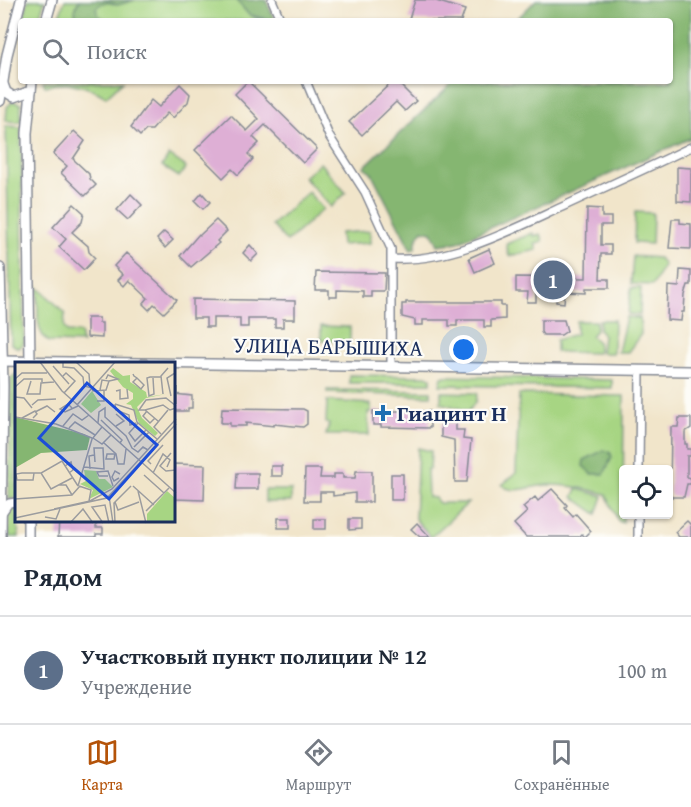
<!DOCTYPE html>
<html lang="ru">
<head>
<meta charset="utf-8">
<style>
	body { margin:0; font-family:"Gentium Book Plus",serif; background:#f2f2f3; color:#1f2937 }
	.controls { position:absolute; right:18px; bottom:18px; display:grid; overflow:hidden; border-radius:6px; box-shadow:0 2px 4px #0004 }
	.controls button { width:54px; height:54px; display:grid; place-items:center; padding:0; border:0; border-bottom:2px solid #e0e1e3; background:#fff; color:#1f2937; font:30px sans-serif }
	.you { position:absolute; left:464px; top:350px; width:21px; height:21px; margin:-15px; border:4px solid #fff; border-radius:50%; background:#1a73e8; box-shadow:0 0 0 9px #1a73e833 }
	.badge { display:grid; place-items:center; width:39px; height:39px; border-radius:50%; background:#b45309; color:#fff; font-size:20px; font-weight:700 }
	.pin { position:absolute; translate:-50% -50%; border:3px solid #fff; box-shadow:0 2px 6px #0006 }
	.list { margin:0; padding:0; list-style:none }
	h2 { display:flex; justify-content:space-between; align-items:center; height:78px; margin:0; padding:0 24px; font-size:26px }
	h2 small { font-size:20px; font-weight:400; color:#747a83 }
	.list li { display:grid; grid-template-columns:39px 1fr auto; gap:18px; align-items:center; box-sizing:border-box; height:108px; padding:0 24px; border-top:2px solid #e0e1e3 }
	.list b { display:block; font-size:22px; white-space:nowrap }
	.list p { margin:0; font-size:20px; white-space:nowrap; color:#747a83 }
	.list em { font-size:20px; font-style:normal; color:#747a83 }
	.icon { flex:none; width:33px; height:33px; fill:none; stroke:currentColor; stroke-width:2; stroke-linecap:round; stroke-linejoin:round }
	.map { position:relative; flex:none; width:691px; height:537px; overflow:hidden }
	.search { position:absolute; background:#fff; box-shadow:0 2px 4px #0004; left:18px; right:18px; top:18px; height:66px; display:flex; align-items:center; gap:15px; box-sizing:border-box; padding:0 21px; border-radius:6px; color:#747a83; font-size:22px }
	.sheet { height:186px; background:#fff }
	nav { display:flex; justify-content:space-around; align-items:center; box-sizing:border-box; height:84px; border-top:2px solid #e0e1e3; background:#fff; font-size:16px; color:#747a83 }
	nav a { display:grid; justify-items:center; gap:3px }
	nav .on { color:#b45309 }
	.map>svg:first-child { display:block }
	.green { fill:#a7d583; stroke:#618270; stroke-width:1.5 }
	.forest { fill:#85b671; stroke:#507268; stroke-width:1.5 }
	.building { fill:#deafd5 }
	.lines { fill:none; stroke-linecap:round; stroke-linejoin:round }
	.minor-casing { stroke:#868a94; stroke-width:10 }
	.secondary-casing { stroke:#868a94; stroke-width:12 }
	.minor { stroke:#fff; stroke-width:7 }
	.secondary { stroke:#fff; stroke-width:9 }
	.poi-dot { fill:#1f6fb2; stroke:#fdfcf7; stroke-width:2 }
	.labels { text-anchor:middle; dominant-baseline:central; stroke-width:4.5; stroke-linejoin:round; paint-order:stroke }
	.street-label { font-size:22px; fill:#1b2f5e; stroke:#fdfcf7 }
	.poi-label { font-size:22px; font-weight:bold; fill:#1b2f5e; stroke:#fdfcf7; text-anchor:start }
	.inset-road { fill:none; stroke:#9b9c9f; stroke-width:1.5 }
	.view { fill:#1d4ed8; fill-opacity:0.15; stroke:#1d4ed8; stroke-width:3 }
	.inset-edge { fill:none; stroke:#1b2f5e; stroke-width:3 }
</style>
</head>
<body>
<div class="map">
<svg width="691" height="537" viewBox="0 0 691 537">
	<rect width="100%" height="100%" fill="#fdfcf7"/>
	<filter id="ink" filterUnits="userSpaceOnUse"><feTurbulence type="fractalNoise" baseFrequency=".0167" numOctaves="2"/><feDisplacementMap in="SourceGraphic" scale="12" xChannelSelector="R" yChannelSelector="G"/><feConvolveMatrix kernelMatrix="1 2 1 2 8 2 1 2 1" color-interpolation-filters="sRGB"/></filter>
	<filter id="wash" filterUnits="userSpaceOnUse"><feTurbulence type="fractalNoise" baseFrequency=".008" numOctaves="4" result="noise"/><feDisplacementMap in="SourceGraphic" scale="24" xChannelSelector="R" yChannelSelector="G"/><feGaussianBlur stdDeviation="1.35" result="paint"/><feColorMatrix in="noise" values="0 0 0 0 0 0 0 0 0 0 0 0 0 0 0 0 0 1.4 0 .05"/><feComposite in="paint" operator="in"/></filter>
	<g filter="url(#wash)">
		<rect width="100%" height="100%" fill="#f1e5ca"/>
		<!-- green -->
		<g class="green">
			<path d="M28,0h17l-7,21h-15z"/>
			<path d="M65,0h15l-5,7 1,14h-19z"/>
			<path d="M135,0h101l19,18 14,3h-163l-8,-6 -3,-7c8,-7 13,-7 22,-3z"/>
			<path d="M43,81h80l-17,16c-21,-13 -37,-16 -61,-11z"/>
			<path d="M13,101l8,3v18l-15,-1 1,-14z"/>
			<path d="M6,126l15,1 3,216 -5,5 -8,-4z"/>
			<path d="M169,155l17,12 -7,10 -17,-11z"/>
			<path d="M320,163l26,30 -15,14 -27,-30z"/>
			<path d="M308,192l15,17 -36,33 -15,-17z"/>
			<path d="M635,212l18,1 -1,31 -18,-1z"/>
			<path d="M370,231v12l-29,2 -1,-12z"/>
			<path d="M533,233l1,3 7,-2 2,7 -8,3 2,6 -28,6 -3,-12z"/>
			<path d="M633,256l26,2 5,7 -11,20 -22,-1z"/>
			<path d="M38,287l27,26 -1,14 3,5 13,1 2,10 -33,-1c-16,-10 -10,-39 -11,-55z"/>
			<path d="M631,288h10l-1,27 -12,-1z"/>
			<path d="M626,317l14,1 1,16 -13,18h-10z"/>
			<path d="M599,320h15l-1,33h-12l2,-18 -4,-5z"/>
			<path d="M576,321h20v9l-5,6 7,6v11l-42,-1v-12l20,-6z"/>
			<path d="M321,326l29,1v14h-29z"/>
			<path d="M16,374v124l-7,2 2,-122z"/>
			<path d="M349,375l77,1 5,2v5h-82z"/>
			<path d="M445,376l167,4v8l-172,-3 2,-8z"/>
			<path d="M327,390l104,1v5l-104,-3z"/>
			<path d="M441,392l36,1 -1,8 -7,10 -28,-8z"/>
			<path d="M519,394l105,2 -1,127 -5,-2 -12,-27c-20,-5 -39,-10 -60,-9 -13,1 -34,10 -44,0l14,-12z"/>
			<path d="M327,401l44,3v8h-3l1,23h-43l3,-11 -3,-1z"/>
			<path d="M418,448l13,3 -1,18h-3l1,28 7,1 4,5h29l-37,34 -16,-18z"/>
			<path d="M577,489l26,7 -6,18 -24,-17z"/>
			<rect x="265" y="490" width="26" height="12"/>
			<path d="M16,504l3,33h-10v-30z"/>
		</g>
		<!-- forest -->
		<g class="forest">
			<path d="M80,0h55l-18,5c-9,-4 -14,-4 -21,3l2,7 8,6h-30l-1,-14z"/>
			<path d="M236,0h30l9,21 -26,-6z"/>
			<path d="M536,0h155v138l-233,104 -20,3 -6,-13 -9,-2 -6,8 -2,10 -4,2 -40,-78 -7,-5 91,-86h215v-60h-155z"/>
			<path d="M604,450l6,2 2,5 -8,17h-12l-9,-8 1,-6z"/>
		</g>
		<g id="blocks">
			<!-- building -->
			<g class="building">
				<path d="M415,0h18l32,10 -4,11h-46l-6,-2z"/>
				<path d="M248,81l69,68 -14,14 -38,-38 -12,12 6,6 -11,11 5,5 -15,16 -6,-6 -9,9 -28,-28 36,-35 16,16 12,-12 -24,-25z"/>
				<path d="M393,81h3l20,20 -11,10 -9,-9 -34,33 -13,-13z"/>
				<path d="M180,84l10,10 -2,8 -15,16 -6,-5 -15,17h-6l-6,6 -9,-9 20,-27 8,7z"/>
				<path d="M74,131l11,10 -12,18 16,15 1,5 6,6 -11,11 -24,-23 6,-7 -14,-12z"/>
				<path d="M677,167l14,1v34l-14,-1z"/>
				<path d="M202,193l8,9 -7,7 -8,-8z"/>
				<path d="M131,194l11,11 -14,15 -11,-10z"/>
				<path d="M74,204l10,9 -2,9 -10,10 16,14 1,6 6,6 -11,12 -25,-23 7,-8 -13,-12z"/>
				<path d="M587,208l15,1v8h9v8h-10v20h10v9h-10l-1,25h9v9h-23v5l-21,-1 -1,11 -8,-1v-10h-20v10h-9l1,-10h-12v-15l70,1z"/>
				<path d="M672,219h8v4l11,1v25l-22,-1z"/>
				<path d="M216,220l11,11 -10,10 2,2 -28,24 -11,-11 19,-22 1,1z"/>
				<path d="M164,232l9,8 -8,8 -8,-9z"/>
				<path d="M250,245l8,9 -7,7 -8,-8z"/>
				<path d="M489,249l6,14 -20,9 -6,-14z"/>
				<path d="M126,253l51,47 -13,13 -10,-9 -5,6 -6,-6 5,-6 -19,-18 -5,6 -6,-6 5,-5 -9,-9z"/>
				<path d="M680,270l11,1v14h-3l-3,10 -1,17h-2l-1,9 -14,-1 1,-34 11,1z"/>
				<path d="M316,272l69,1 -1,18h-13v6h-8v-6l-26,-1v7h-8v-7h-14z"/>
				<path d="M193,299l102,2v18h-12v8h-8v-8h-27v8h-8v-9h-27v9h-7v-9h-13z"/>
				<path d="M406,302h95v4h4v13l-14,1v7h-7v-7h-27v6h-8v-6h-26v5h-8v-5l-13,-3v-13h4z"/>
				<path d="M87,318h12v5h3v15l-15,-1z"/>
				<path d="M541,320h23l3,11 -6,4h-18l-2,-3z"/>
				<path d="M174,394l18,2v12h-4v3h-14z"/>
				<path d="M222,408l81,1 4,2v13l-4,3 -29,-3v2l-28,-3v3h-16v-3h-9z"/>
				<path d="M373,411h57v17l-49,-1v-2h-8z"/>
				<path d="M679,418h12v10l-6,4v12h2v5h4v7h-4v21l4,1v6h-4l-3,13h-12l-2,-4 1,-66h7z"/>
				<path d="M446,423h10v7h8l-1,9 8,1 -4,42h-12l-1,-42 -13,-3v-13z"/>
				<path d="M174,464l31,1 -1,35 -30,-1z"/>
				<rect x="271" y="466" width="11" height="10"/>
				<path d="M305,469h16l-1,9h14v-4h9v4h12l1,-7h16v31h-17v-9l-22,3v-4h-13v9h-16z"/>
				<path d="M237,473h21v16h-22z"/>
				<rect x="391" y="474" width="12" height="26"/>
				<path d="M552,489l15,16 -2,3 8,9 3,-3 15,17 -6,6 -3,-3 -3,3h-53l-12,-13 13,-12 -4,-5 12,-10 3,4z"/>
				<rect x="278" y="518" width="12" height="10"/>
				<rect x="314" y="519" width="12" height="10"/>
				<path d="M349,519h12v10l-12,1z"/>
				<path d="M59,520h34l3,2v6h7v6h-7v3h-38z"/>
				<path d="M687,521l4,4v12h-12l-4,-5z"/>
				<path d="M417,523l13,14h-10l-9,-8z"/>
			</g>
		</g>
	</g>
	<g filter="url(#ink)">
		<use href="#blocks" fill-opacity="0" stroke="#868a94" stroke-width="1.5"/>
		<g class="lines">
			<!-- minor casing -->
			<g class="minor-casing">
				<g id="minor">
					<path d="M272,0l9,21"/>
					<path d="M306,81l23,55 36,56 26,57v117"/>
					<path d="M393,259c58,3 117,-28 169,-52 43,-20 86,-39 129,-60"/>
					<path d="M639,470l1,-100"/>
					<path d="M2,513l7,-10 7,-1"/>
					<path d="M638,537v-23"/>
				</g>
			</g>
			<!-- secondary casing -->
			<g class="secondary-casing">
				<g id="secondary">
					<path d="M46,21l6,-21"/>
					<path d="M3,84l3,8 8,5 17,-6"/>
					<path d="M0,101l7,-46 14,-55"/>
					<path d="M0,268l3,118 -2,151"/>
					<path d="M0,361l691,10"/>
					<path d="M30,363l-3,-230 5,-52"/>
					<path d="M28,537v-17"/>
				</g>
			</g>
			<!-- minor -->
			<use href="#minor" class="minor"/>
			<!-- secondary -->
			<use href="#secondary" class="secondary"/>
		</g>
	</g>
	<!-- markers -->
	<path class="poi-dot" d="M380 404h6v6h6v6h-6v6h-6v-6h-6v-6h6z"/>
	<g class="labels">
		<!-- street labels -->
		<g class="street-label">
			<text transform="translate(328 346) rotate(1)">УЛИЦА БАРЫШИХА</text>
		</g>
		<!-- poi labels -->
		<g class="poi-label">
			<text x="397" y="413">Гиацинт Н</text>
		</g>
	</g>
	<!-- overview -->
	<g transform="translate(15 362)">
		<rect width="160" height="160" fill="#f1e5ca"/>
		<path d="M98,6l10,8 7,-1v7l16,10 1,5 19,-3 -20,4 -9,9 5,11 16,15 -3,3 -16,-13 -8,-18 -5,-1 7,-5v-6l-10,-6 -13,-16zM77,29l9,14 -10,8 -10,-9zM69,108l12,1 3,8h6l8,8 -24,12 4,-9 -13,-6 6,-3zM152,129l8,7v24l-28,1v-9z" fill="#a7d583"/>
		<path d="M0,55l69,17 6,3 -3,13 -46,3 -26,15z" fill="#85b671"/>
		<path class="inset-road" d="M25,0l22,29 114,102M48,0v5l11,1 9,9 1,9 8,2M61,0l13,12 1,13M38,4l16,18M118,12l1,2 3,2 7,7 -3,4 -8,-7 4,-4M48,14l3,-3 9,8 -11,12M138,16l1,16 -5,2 -2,-18 3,-1h11M0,17l7,-6h25M91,17l2,-4 10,4 -9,2M16,19l-4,13h13l1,-11 13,-1M161,23v19M0,25l9,-8h18v3M77,27l1,2 13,-1 3,-9 -7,-1 -2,10M101,29l4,-1v9l8,-1 -1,-9M148,32l-2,-18 7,-8M156,34l-4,-18 8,-5M0,35l9,1 8,10M82,39h7v-11M100,42l19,6 3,12 20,17M100,42l1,6 13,5 1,10 6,-2M17,43l6,-5 18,-1M62,43l38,-43M57,46l-4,-4 -8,5 5,3 13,-6M130,48l18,-5 7,5 6,-2M132,49l-4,5 7,7 5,-5M20,50l12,-6 8,6M0,55l41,7 36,14M7,56l13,-7 2,3 -4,4M86,58l21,20 -2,3M143,59l-13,-11h-6l7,-10 20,-2 10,8M83,61l1,-11 6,-4v9l21,19 6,12 6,4 5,-5 5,3M123,61l-9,10 6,8 11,-11M48,64l10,-12 9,6 7,-5M101,64l8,-5 -8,-7M54,66l6,-6 20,13M146,72l-7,-7 14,-17M78,76l9,6 9,-9M89,81l12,11 2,10h6l2,-15M119,85l15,-15M156,91l-11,13 6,5 10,-1M99,92h-7l-1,5h8l1,-6M136,102l-3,-3 15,-16M50,104l6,-4 2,8 -4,3M69,105l20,2 -1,-21h-9l1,14M75,107l-1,-13 5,-1M19,111l-1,7h-16l-1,-6 6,-1h19M138,111l10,-19 7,6 -3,7M129,113l20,18M93,114h-9l-2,-4 11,-1 5,15M57,116l-21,11 -10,-16 21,-12 16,25M104,116l-5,3 -2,-4 3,-6 5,3M44,123h7l6,10M63,124l14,-47 10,-12M64,124l12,4 -2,11M118,124l21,19M123,129l8,32M94,134l4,27M0,137l57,-4 8,-9M100,140l3,8 21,-8M39,147l36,-8 22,-12 64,-70M131,149l23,-23M30,155l11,2 4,-10M0,156l92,-20 69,-74M100,160l-1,-19 17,-17M55,161l13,-14 10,14M88,161l-11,-16 13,-2 4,18"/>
		<path class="view" d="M72,21l70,62 -48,54 -70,-61z"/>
		<rect width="160" height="160" class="inset-edge"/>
	</g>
</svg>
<div class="controls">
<button><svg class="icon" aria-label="locate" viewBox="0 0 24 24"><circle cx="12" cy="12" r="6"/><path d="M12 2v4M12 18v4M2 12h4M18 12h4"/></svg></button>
</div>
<div class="you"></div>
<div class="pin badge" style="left:553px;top:280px;background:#5c6f8a">1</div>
<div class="search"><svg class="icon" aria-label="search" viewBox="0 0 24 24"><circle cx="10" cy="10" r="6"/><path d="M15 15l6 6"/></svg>Поиск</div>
</div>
<section class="sheet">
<h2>Рядом<small></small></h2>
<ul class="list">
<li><span class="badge" style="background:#5c6f8a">1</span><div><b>Участковый пункт полиции № 12</b><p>Учреждение</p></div><em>100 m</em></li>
</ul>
</section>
<nav>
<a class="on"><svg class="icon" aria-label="map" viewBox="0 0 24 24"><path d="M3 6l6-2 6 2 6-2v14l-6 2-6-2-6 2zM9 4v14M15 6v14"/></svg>Карта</a>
<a><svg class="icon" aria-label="directions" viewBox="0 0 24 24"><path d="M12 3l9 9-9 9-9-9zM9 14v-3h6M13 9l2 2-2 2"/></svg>Маршрут</a>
<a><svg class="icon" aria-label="saved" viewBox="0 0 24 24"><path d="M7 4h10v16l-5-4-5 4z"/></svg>Сохранённые</a>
</nav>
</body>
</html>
